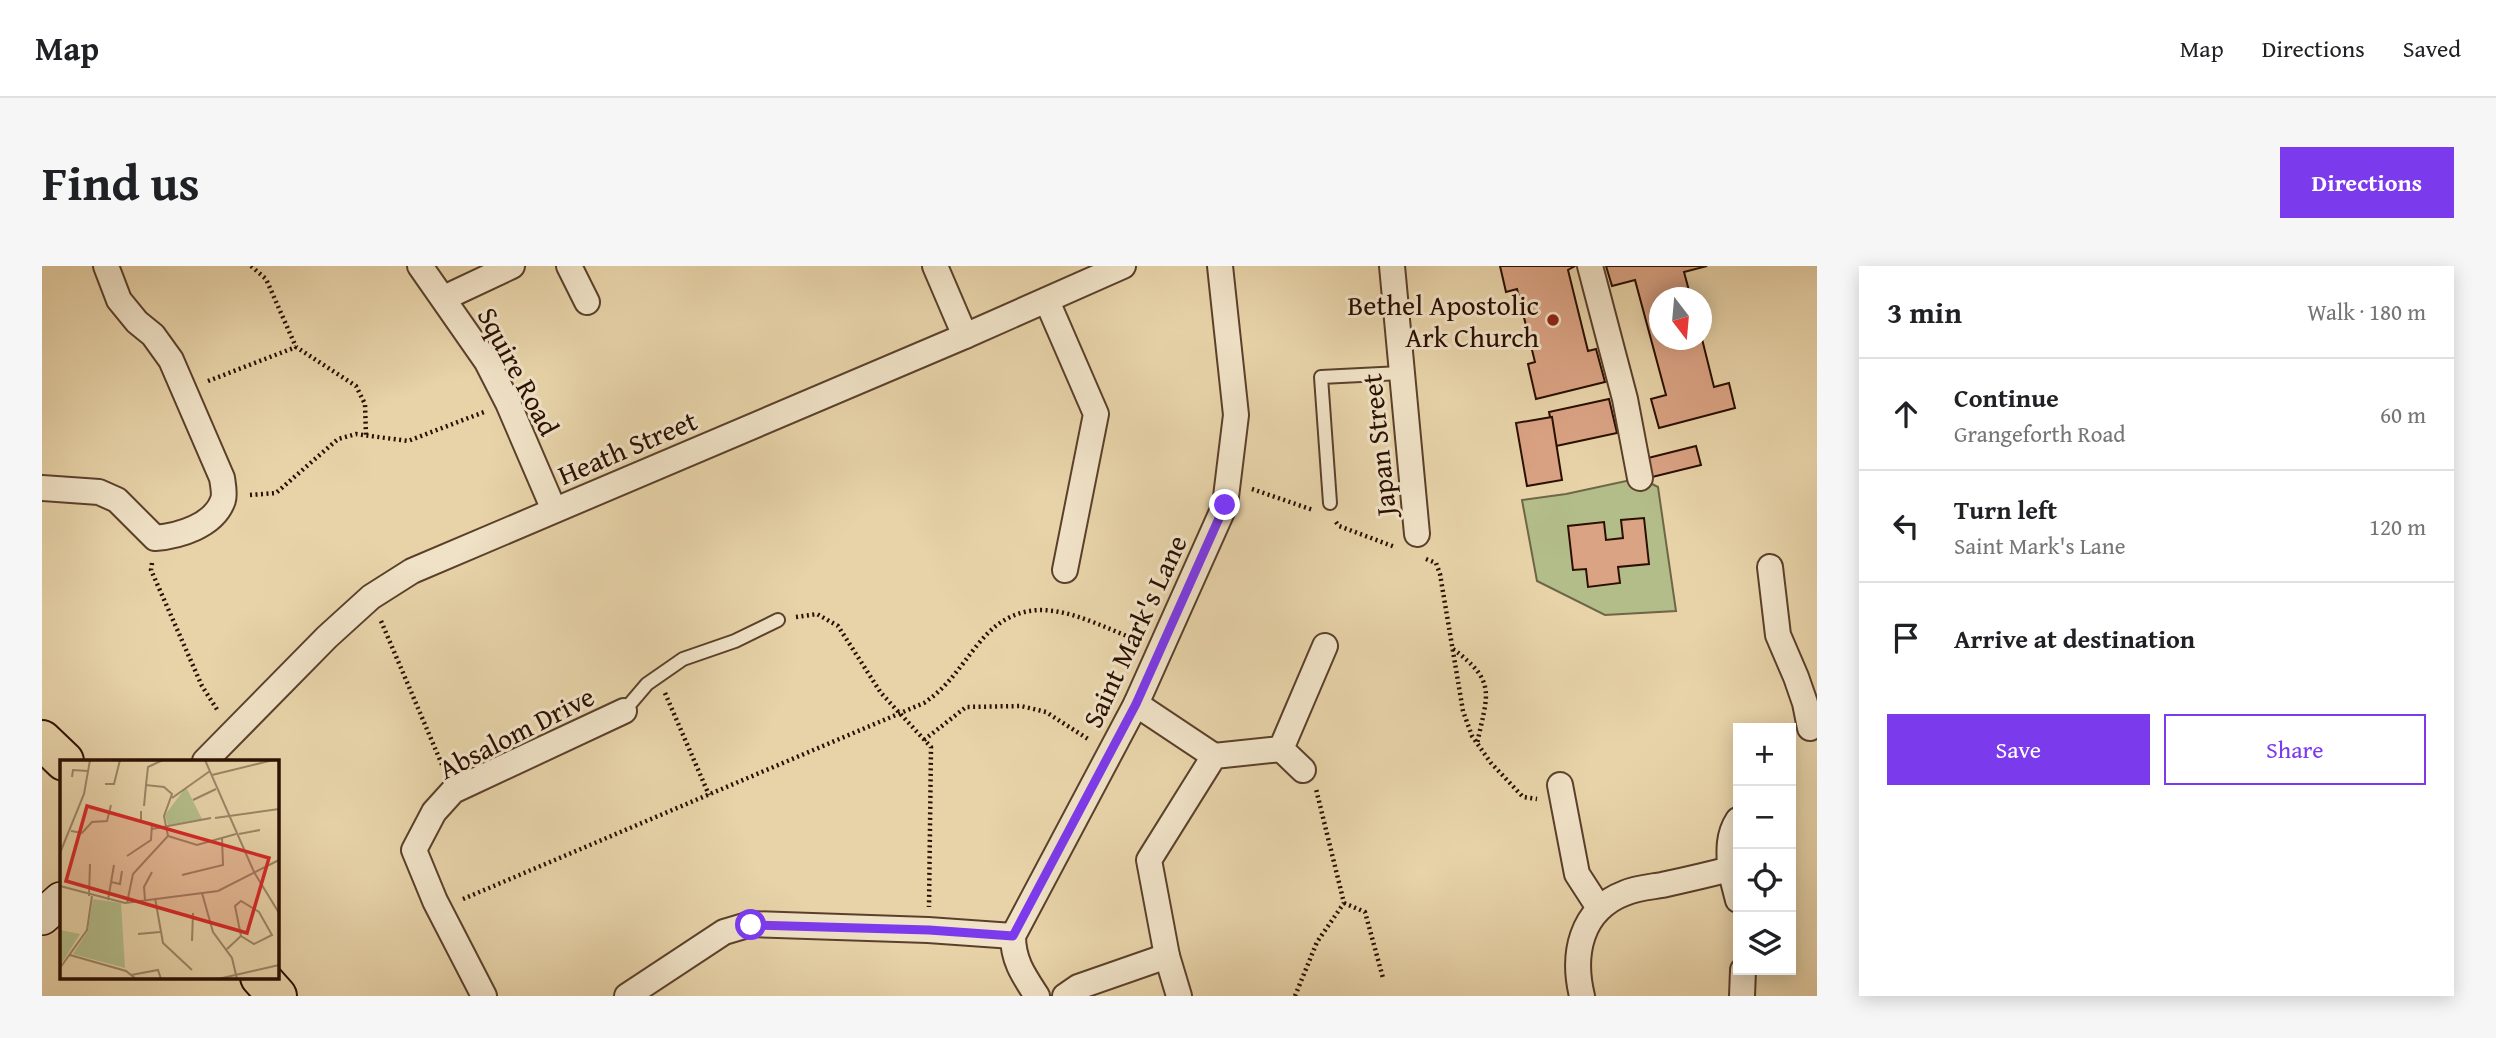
<!DOCTYPE html>
<html lang="en">
<head>
<meta charset="utf-8">
<style>
	body { margin:0; font-family:"Gentium Book Plus",serif; background:#f6f6f6; color:#202124 }
	.controls { position:absolute; right:21px; bottom:21px; display:grid; overflow:hidden; border-radius:0px; box-shadow:0 4px 18px #0003 }
	.controls button { width:63px; height:63px; display:grid; place-items:center; padding:0; border:0; border-bottom:2px solid #e0e0e0; background:#fff; color:#202124; font:35px sans-serif }
	.compass { position:absolute; left:1607px; top:21px; width:63px; height:63px; border-radius:50%; background:#fff; box-shadow:0 4px 18px #0003; rotate:164deg }
	.stop { position:absolute; width:21px; height:21px; margin:-16px; border:5px solid #7c3aed; border-radius:50%; background:#fff }
	.stop.end { background:#7c3aed; border-color:#fff; box-shadow:0 2px 7px #0008 }
	.list { margin:0; padding:0; list-style:none }
	h2 { display:flex; justify-content:space-between; align-items:center; height:91px; margin:0; padding:0 28px; font-size:30px }
	h2 small { font-size:23px; font-weight:400; color:#757577 }
	.list li { display:grid; grid-template-columns:46px 1fr auto; gap:21px; align-items:center; box-sizing:border-box; height:112px; padding:0 28px; border-top:2px solid #e0e0e0 }
	.list b { display:block; font-size:26px; white-space:nowrap }
	.list p { margin:0; font-size:23px; white-space:nowrap; color:#757577 }
	.list em { font-size:23px; font-style:normal; color:#757577 }
	.actions { display:flex; gap:14px; padding:21px 28px }
	.actions a { flex:1; padding:16px 0; border:2px solid #7c3aed; border-radius:0px; text-align:center; font-size:24px; color:#7c3aed }
	.actions .main { background:#7c3aed; color:#fff }
	.icon { flex:none; width:38px; height:38px; fill:none; stroke:currentColor; stroke-width:2; stroke-linecap:round; stroke-linejoin:round }
	.map { position:relative; flex:none; width:1775px; height:730px; overflow:hidden; border-radius:0px }
	header { display:flex; align-items:center; gap:42px; box-sizing:border-box; height:98px; padding:0 35px; background:#fff; border-bottom:2px solid #e0e0e0 }
	header strong { font-size:33px }
	nav { display:flex; gap:38px; margin-inline-start:auto; font-size:24px }
	.intro { display:flex; align-items:center; justify-content:space-between; box-sizing:border-box; height:168px; padding:0 42px }
	h1 { margin:0; font-size:49px }
	.button { padding:18px 32px; border-radius:0px; background:#7c3aed; color:#fff; font-size:24px; font-weight:700 }
	main { display:flex; gap:42px; padding:0 42px }
	aside { flex:1; background:#fff; border-radius:0px; box-shadow:0 4px 18px #0003 }
	.map>svg:first-child { display:block }
	.green { fill:#b3bd8a; stroke:#6e6646; stroke-width:2 }
	.building { fill:#daa384; stroke:#2a0f01; stroke-width:2 }
	.lines { fill:none; stroke-linecap:round; stroke-linejoin:round }
	.lane-casing { stroke:#5a402b; stroke-width:16 }
	.street-casing { stroke:#5a402b; stroke-width:28 }
	.secondary-casing { stroke:#2a0f01; stroke-width:38 }
	.highway-casing { stroke:#2a0f01; stroke-width:42 }
	.path { stroke:#2a0f01; stroke-width:4.5; stroke-dasharray:2 3.5; stroke-linecap:butt }
	.lane { stroke:#f0e2c7; stroke-width:12 }
	.street { stroke:#f0e2c7; stroke-width:24 }
	.secondary { stroke:#f0e2c7; stroke-width:35 }
	.highway { stroke:#e8d3a9; stroke-width:38 }
	.route { stroke:#7c3aed; stroke-width:9 }
	.poi-dot { fill:#8f2418; stroke:#f0e2c7; stroke-width:2.5 }
	.labels { text-anchor:middle; dominant-baseline:central; stroke-width:6; stroke-linejoin:round; paint-order:stroke }
	.poi-label { font-size:28px; fill:#2a0f01; stroke:#f0e2c7; text-anchor:end }
	.street-label { font-size:28px; fill:#2a0f01; stroke:#f0e2c7 }
	.inset-road { fill:none; stroke:#9c8566; stroke-width:2 }
	.view { fill:#d62828; fill-opacity:0.15; stroke:#d62828; stroke-width:3.5 }
	.inset-edge { fill:none; stroke:#2a0f01; stroke-width:3.5 }
</style>
</head>
<body>
<header>
<strong>Map</strong>
<nav><a>Map</a><a>Directions</a><a>Saved</a></nav>
</header>
<div class="intro"><h1>Find us</h1><a class="button">Directions</a></div>
<main>
<div class="map">
<svg width="1775" height="730" viewBox="0 0 1775 730">
	<rect width="100%" height="100%" fill="#e8d3a9"/>
	<filter id="stains"><feTurbulence type="fractalNoise" baseFrequency=".00286" numOctaves="4"/><feColorMatrix values="0 0 0 0 .2 0 0 0 0 .09 0 0 0 0 .02 0 0 0 .5 -.17"/></filter>
	<radialGradient id="worn" r=".72"><stop offset=".6" stop-color="#630" stop-opacity="0"/><stop offset="1" stop-color="#630" stop-opacity=".3"/></radialGradient>
	<!-- green -->
	<path class="green" d="M1598,212l18,9 18,124 -71,4 -68,-34 -15,-81 44,-6z"/>
	<!-- building -->
	<g class="building">
		<path d="M1458,0h75l-7,4 20,81 8,-2 9,33 -69,17 -8,-35 7,-2 -18,-73 -11,3z"/>
		<path d="M1564,0h101l-23,6 7,26h-31v42l42,-1 12,48 15,-4 6,25 -76,20 -8,-29 15,-4 -31,-115 -23,6z"/>
		<path d="M1567,133l8,34 -61,13 -7,-34z"/>
		<path d="M1510,151l10,63 -35,6 -11,-63z"/>
		<path d="M1654,180l5,19 -53,13 -4,-19z"/>
		<path d="M1602,252l5,46 -31,3 2,16 -32,4 -2,-18 -13,1 -5,-44 36,-4 2,18 17,-2 -2,-18z"/>
	</g>
	<g class="lines">
		<!-- lane casing -->
		<g class="lane-casing">
			<g id="lane">
				<path d="M1288,237l-9,-126 80,-4"/>
				<path d="M582,445l23,-27 36,-25 52,-18 43,-21"/>
			</g>
		</g>
		<!-- street casing -->
		<g class="street-casing">
			<g id="street">
				<path d="M378,0l67,96 21,41 46,107"/>
				<path d="M527,0l18,36"/>
				<path d="M893,0l30,70"/>
				<path d="M1350,0l25,268"/>
				<path d="M1548,0l35,133 15,79"/>
				<path d="M402,32l68,-32"/>
				<path d="M1005,35l49,113 -31,156"/>
				<path d="M0,222l57,4 18,8 38,38c24,-2 59,-12 68,-38 2,-6 0,-15 -1,-22l-51,-118 -18,-25 -16,-13 -18,-22 -13,-34"/>
				<path d="M1728,301l8,68 18,42 9,26 5,25"/>
				<path d="M1094,438l78,52"/>
				<path d="M1239,483l22,21"/>
				<path d="M163,495l122,-124 44,-40 41,-26 553,-235 158,-70"/>
				<path d="M1518,519l17,89 22,34"/>
				<path d="M1688,603l8,31"/>
				<path d="M442,730l-49,-95 -21,-51 20,-38 19,-21 171,-80"/>
				<path d="M585,730l97,-64 27,-8 177,6 85,6"/>
				<path d="M995,730c-13,-20 -24,-35 -24,-60l123,-232 89,-199 11,-90 -16,-149"/>
				<path d="M1023,730l13,-9 89,-31"/>
				<path d="M1137,730l-12,-40 -18,-96 65,-104 67,-7 44,-103"/>
				<path d="M1540,730c-10,-41 -2,-86 43,-103 11,-5 25,-6 37,-8 23,-5 45,-10 68,-16 -1,-18 -2,-34 8,-49"/>
				<path d="M1700,730l1,-26"/>
			</g>
		</g>
		<!-- secondary casing -->
		<g class="secondary-casing">
			<path id="secondary" d="M0,651l19,-17"/>
		</g>
		<!-- highway casing -->
		<g class="highway-casing">
			<g id="highway">
				<path d="M0,474l22,21"/>
				<path d="M218,711l17,19"/>
			</g>
		</g>
		<!-- path -->
		<g class="path">
			<path d="M209,0l15,13 30,68 60,39 9,18 1,32"/>
			<path d="M166,115l88,-34"/>
			<path d="M1210,223l61,21"/>
			<path d="M208,229l26,-2 62,-54 18,-5 52,7 76,-29"/>
			<path d="M1294,256l3,4 56,21"/>
			<path d="M1384,293l10,4 4,11 23,137 9,25 19,27 32,34 14,2"/>
			<path d="M110,297l-1,7 51,116 16,25"/>
			<path d="M754,351l21,-3 21,12 43,67 50,54 -2,160"/>
			<path d="M339,355l62,146"/>
			<path d="M1411,383c45,33 34,46 24,95"/>
			<path d="M623,427l44,102"/>
			<path d="M882,474l42,-33 55,-1 25,6 42,27"/>
			<path d="M421,633l461,-196c25,-17 36,-37 55,-60 48,-59 101,-25 158,-3"/>
			<path d="M1302,637l21,9 18,66"/>
			<path d="M1253,730l22,-54 27,-39 -28,-114"/>
		</g>
		<!-- lane -->
		<use href="#lane" class="lane"/>
		<!-- street -->
		<use href="#street" class="street"/>
		<!-- secondary -->
		<use href="#secondary" class="secondary"/>
		<!-- highway -->
		<use href="#highway" class="highway"/>
	</g>
	<g class="lines">
		<!-- route -->
		<path class="route" d="M709,659l178,5 84,6 123,-232 89,-199"/>
	</g>
	<!-- markers -->
	<circle class="poi-dot" cx="1511" cy="54" r="7"/>
	<g class="labels">
		<!-- poi labels -->
		<g class="poi-label">
			<text x="1497" y="38">Bethel Apostolic<tspan x="1497" dy="32">Ark Church</tspan></text>
		</g>
		<!-- street labels -->
		<g class="street-label">
			<text transform="translate(477 105) rotate(62)">Squire Road</text>
			<text transform="translate(1336 179) rotate(-96)">Japan Street</text>
			<text transform="translate(585 181) rotate(-23)">Heath Street</text>
			<text transform="translate(1092 365) rotate(-65)">Saint Mark's Lane</text>
			<text transform="translate(474 466) rotate(-27)">Absalom Drive</text>
		</g>
	</g>
	<!-- overview -->
	<g transform="translate(18 494)">
		<rect width="219" height="219" fill="#e8d3a9"/>
		<path d="M126,27l16,32 -34,6 -3,-10zM33,139l28,4 4,65 -52,-14 15,-23zM0,170l20,4 -20,32z" fill="#b3bd8a"/>
		<path class="inset-road" d="M145,0l49,112 25,41M152,15l61,-15M12,17l1,-7 15,1M45,24h9l6,-24M86,25l2,-18 15,-7M112,38l38,-27M133,40l23,-11M155,58l64,-9M92,69l59,-11M11,71l11,2 10,-11 15,-1 4,-16M179,74l21,-4M108,76l29,9 39,-11M0,93l24,-59 6,-34M67,96l24,-16 1,-16 -11,-3v-10M122,115l41,-10 -1,-28M51,122l9,2 2,-13M0,126l65,17 93,-12 61,-31M142,133l11,39 19,26 5,21M29,136l1,-32M95,138l8,45 29,27M48,140l6,-35M85,140l-1,-13 8,-15M67,143l6,-29 35,-38 -4,-20 8,-22 -8,-7 -18,-2 -2,21M78,174l22,-2M132,181l1,-28M167,189l14,-13 -6,-30 6,-5 18,11 13,23 -18,9 -13,-8M10,195l56,16 10,8M0,208l27,-38 5,-34M71,215l27,-5 3,9M158,219l61,-14"/>
		<path class="view" d="M27,46l182,52 -22,75 -181,-52z"/>
		<rect width="219" height="219" class="inset-edge"/>
	</g>
	<rect width="100%" height="100%" filter="url(#stains)"/>
	<rect width="100%" height="100%" fill="url(#worn)"/>
</svg>
<div class="controls">
<button>+</button>
<button>−</button>
<button><svg class="icon" aria-label="locate" viewBox="0 0 24 24"><circle cx="12" cy="12" r="6"/><path d="M12 2v4M12 18v4M2 12h4M18 12h4"/></svg></button>
<button><svg class="icon" aria-label="layers" viewBox="0 0 24 24"><path d="M12 4l9 5-9 5-9-5zM3 14l9 5 9-5"/></svg></button>
</div>
<svg class="compass" viewBox="-18 -18 36 36"><path d="M0-13l5 13h-10z" fill="#e53935"/><path d="M0 13l5-13h-10z" fill="#757577"/></svg>
<div class="stop" style="left:709px;top:659px"></div>
<div class="stop end" style="left:1183px;top:239px"></div>
</div>
<aside>
<h2>3 min<small>Walk · 180 m</small></h2>
<ul class="list">
<li><svg class="icon" aria-label="ahead" viewBox="0 0 24 24"><path d="M12 20V5M6 11l6-6 6 6"/></svg><div><b>Continue</b><p>Grangeforth Road</p></div><em>60 m</em></li>
<li><svg class="icon" aria-label="left" viewBox="0 0 24 24"><path d="M17 20v-9H6M10 6l-5 5 5 5"/></svg><div><b>Turn left</b><p>Saint Mark's Lane</p></div><em>120 m</em></li>
<li><svg class="icon" aria-label="arrive" viewBox="0 0 24 24"><path d="M6 21V4h12l-3 4 3 4H6"/></svg><div><b>Arrive at destination</b></div></li>
</ul>
<div class="actions"><a class="main">Save</a><a>Share</a></div>
</aside>
</main>
</body>
</html>
